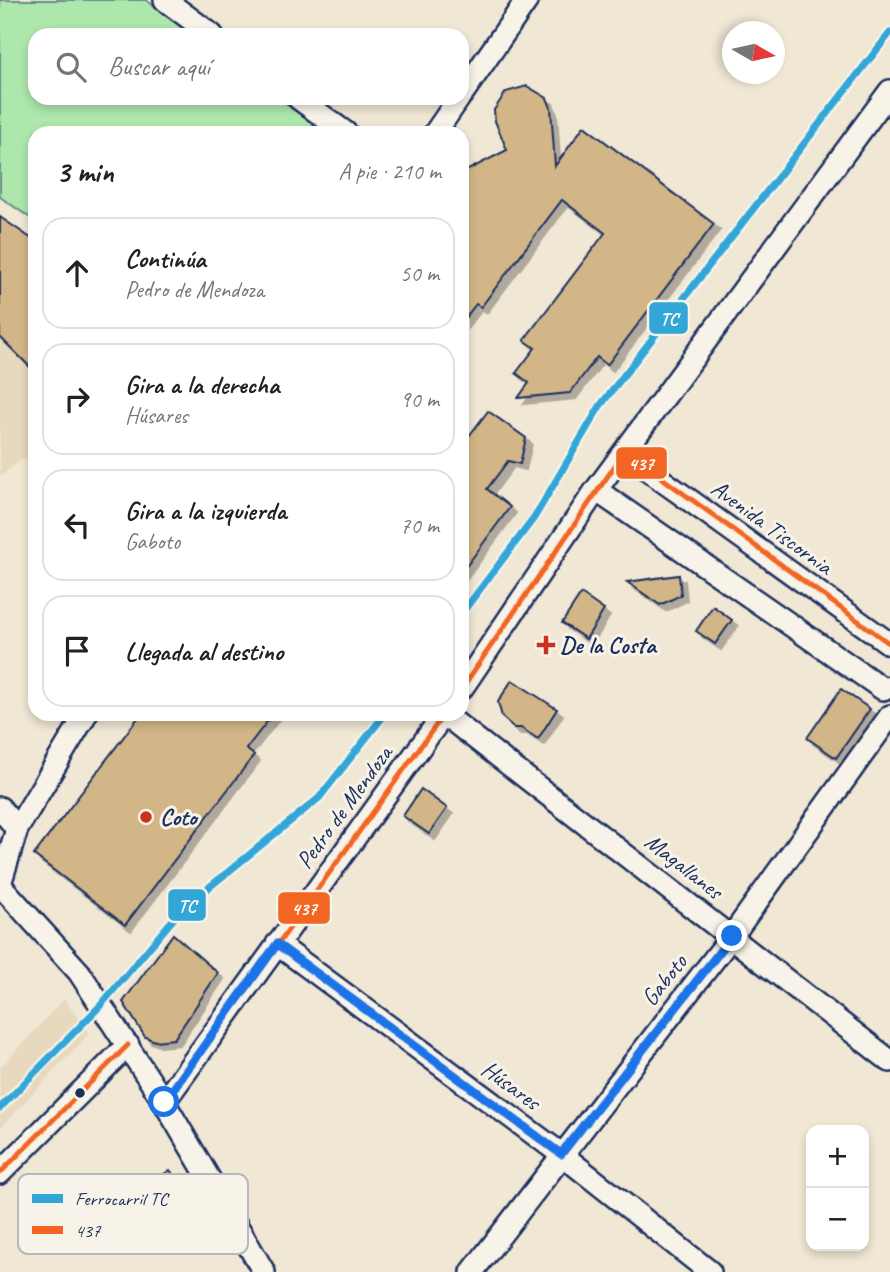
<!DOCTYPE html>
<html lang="es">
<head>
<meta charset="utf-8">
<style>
	body { margin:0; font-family:Caveat,sans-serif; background:#f2f2f2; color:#222 }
	.controls { position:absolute; right:21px; bottom:21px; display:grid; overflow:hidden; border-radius:14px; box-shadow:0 4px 10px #0003 }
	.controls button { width:63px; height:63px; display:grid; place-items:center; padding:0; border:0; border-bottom:2px solid #e0e0e0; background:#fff; color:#222; font:35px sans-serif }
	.compass { position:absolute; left:722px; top:21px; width:63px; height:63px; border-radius:50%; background:#fff; box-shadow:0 4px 10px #0003; rotate:99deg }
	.stop { position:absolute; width:21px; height:21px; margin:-16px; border:5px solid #1a73e8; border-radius:50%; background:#fff }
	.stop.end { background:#1a73e8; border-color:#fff; box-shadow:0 2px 7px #0008 }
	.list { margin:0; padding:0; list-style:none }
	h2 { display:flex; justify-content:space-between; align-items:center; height:91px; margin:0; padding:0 28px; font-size:30px }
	h2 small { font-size:23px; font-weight:400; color:#767676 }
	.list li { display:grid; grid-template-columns:46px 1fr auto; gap:21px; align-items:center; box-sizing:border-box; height:112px; margin:0 14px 14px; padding:0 14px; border:2px solid #e0e0e0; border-radius:21px }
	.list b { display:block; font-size:26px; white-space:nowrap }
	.list p { margin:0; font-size:23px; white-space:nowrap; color:#767676 }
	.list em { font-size:23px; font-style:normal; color:#767676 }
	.icon { flex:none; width:38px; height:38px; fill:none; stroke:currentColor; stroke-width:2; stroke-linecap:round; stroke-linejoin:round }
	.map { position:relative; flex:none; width:890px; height:1272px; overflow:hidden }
	.search { position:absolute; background:#fff; box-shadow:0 4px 10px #0003; left:28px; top:28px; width:441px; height:77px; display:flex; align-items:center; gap:18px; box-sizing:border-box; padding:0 24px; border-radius:21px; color:#767676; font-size:26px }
	.panel { position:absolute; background:#fff; box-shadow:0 4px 10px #0003; left:28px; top:126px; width:441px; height:595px; border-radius:21px }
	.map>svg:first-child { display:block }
	.built { fill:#e7d8be }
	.green { fill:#ade7ac; stroke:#648b85; stroke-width:2 }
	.building { fill:#d2b687; stroke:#1b2f5e; stroke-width:2; filter:url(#shadow) }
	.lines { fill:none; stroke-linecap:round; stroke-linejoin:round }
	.street-casing { stroke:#1b2f5e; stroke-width:26 }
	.street { stroke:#f7f3e8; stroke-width:21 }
	.bus-1-casing { stroke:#f7f3e8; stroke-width:10 }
	.bus-1 { stroke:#f26522; stroke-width:5 }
	.rail-1-casing { stroke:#f7f3e8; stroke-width:12 }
	.rail-1 { stroke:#33a6d8; stroke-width:7 }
	.route { stroke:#1a73e8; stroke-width:9 }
	.poi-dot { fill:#c8321e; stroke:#f7f3e8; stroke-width:2.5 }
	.bus-dot { fill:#1b2f5e; stroke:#f7f3e8; stroke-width:2.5 }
	.labels { text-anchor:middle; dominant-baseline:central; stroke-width:6; stroke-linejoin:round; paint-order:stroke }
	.street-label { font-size:24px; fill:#1b2f5e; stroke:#f7f3e8 }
	.poi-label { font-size:24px; font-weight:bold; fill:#1b2f5e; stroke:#f7f3e8; text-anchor:start }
	.key { fill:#f7f3e8; stroke:#b5b8bf; stroke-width:2 }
	.key-label { font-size:19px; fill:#1b2f5e }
	.line-badge { stroke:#f7f3e8; stroke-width:2.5 }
	.badge-label { font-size:19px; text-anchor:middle; font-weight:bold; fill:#fff }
</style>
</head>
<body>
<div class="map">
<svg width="890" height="1272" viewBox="0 0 890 1272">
	<defs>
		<filter id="shadow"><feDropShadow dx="6" dy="6" stdDeviation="0" flood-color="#0004"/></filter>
	</defs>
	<rect width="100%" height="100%" fill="#f0e7d5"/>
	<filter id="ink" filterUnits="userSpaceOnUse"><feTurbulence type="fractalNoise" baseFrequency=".0143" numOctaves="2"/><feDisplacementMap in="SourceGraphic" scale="14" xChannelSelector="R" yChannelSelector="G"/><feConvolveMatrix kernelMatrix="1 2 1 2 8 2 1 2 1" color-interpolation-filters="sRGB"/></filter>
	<g filter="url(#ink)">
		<!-- built -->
		<g class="built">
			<path d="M0,337l35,35v97l-11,-11 -24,18z"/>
			<path d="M64,999l25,35 -89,94v-60z"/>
		</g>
		<!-- green -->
		<path class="green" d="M0,0h146l48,35h-159v63h244l48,35h-292v88l-35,-24z"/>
		<!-- building -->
		<g class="building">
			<path d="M527,86l20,12 4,10 4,58 29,-40 130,98 -107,141 -10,-8 -27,36 -52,5 11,-15 -13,-10 19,-25 -11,-8 81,-107 -43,-33 -81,107 -5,-3 -14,18v-149l45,-23 -12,-29 -1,-11 12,-18z"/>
			<path d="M0,217l35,24v131l-35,-35z"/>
			<path d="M488,411l38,27 -6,26 -12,-3 -21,28 23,18 -48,65v-127z"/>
			<path d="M679,575l2,20 -21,10 -33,-23z"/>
			<path d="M581,594l23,16 -18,29 -24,-16z"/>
			<path d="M713,606l19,14 -17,24 -19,-13z"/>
			<path d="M512,680l45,29 -19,30 -17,-11h-7l-12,-11 -4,-15z"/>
			<path d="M841,689l29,20 -34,49 -29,-20z"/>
			<path d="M141,714h132l-27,35 8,6 -129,170 -91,-70z"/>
			<path d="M421,789l26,19 -18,26 -26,-18z"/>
			<path d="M173,934l45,39 -44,66 -19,2 -10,-4 -22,-35z"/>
			<path d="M170,1170l15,21 -52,35 -14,-22z"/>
		</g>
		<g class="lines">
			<!-- street casing -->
			<g class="street-casing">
				<g id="street">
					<path d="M165,0l47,35"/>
					<path d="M462,94l65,-94"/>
					<path d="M298,98l48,35"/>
					<path d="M435,133l24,-35"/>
					<path d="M625,451l35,28 230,165"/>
					<path d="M596,490l287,199 7,-2"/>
					<path d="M462,688l134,-198 294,-399"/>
					<path d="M444,714l446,347"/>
					<path d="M0,808l17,21"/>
					<path d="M0,884l17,-55 69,-115"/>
					<path d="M0,885l79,87 85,130 100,170"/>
					<path d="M277,944l284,210 149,118"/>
					<path d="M164,1102l280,-388"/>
					<path d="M0,1173l128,-128"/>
					<path d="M472,1272l260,-336 158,-220"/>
				</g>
			</g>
			<!-- street -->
			<use href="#street" class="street"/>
			<!-- bus-1 casing -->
			<g class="bus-1-casing">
				<g id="bus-1">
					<path d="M462,688l163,-237 265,193"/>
					<path d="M164,1102l280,-388"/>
					<path d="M0,1173l128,-128"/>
				</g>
			</g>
			<!-- bus-1 -->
			<use href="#bus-1" class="bus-1"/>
			<!-- rail-1 casing -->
			<g class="rail-1-casing">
				<g id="rail-1">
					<path d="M462,613l72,-95 66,-112 290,-373"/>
					<path d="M0,1108l100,-102 81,-96 138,-112 66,-84"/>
				</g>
			</g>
			<!-- rail-1 -->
			<use href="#rail-1" class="rail-1"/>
		</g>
	</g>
	<g class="lines" filter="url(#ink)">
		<!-- route -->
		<path class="route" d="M164,1102l113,-158 284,210 171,-218"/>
	</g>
	<!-- markers -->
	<g class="poi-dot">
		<path d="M542.5 634.5h7v7h7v7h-7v7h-7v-7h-7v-7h7z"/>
		<circle cx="146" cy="817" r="7"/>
	</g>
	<circle class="bus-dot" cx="80" cy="1093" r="6"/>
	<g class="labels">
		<!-- street labels -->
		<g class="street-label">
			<text transform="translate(772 527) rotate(36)">Avenida Tiscornia</text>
			<text transform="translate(344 807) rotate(-54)">Pedro de Mendoza</text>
			<text transform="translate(684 866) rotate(38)">Magallanes</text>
			<text transform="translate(664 980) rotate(-52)">Gaboto</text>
			<text transform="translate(511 1085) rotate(36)">Húsares</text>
		</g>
		<!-- poi labels -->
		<g class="poi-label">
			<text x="560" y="645">De la Costa</text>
			<text x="160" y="817">Coto</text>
		</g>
	</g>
	<!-- legend -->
	<rect x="18" y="1174" width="230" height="80" rx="10" class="key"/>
	<rect x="32" y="1194" width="31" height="9" fill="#33a6d8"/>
	<rect x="32" y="1226" width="31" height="8" fill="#f26522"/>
	<g class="key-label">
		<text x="75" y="1205">Ferrocarril TC</text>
		<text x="75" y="1237">437</text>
	</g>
	<g class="line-badge">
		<rect x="648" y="301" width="41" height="34" rx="7" fill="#33a6d8"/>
		<rect x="615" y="446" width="53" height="34" rx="7" fill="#f26522"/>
		<rect x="167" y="888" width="40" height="34" rx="7" fill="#33a6d8"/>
		<rect x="277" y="891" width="54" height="34" rx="7" fill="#f26522"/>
	</g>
	<g class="badge-label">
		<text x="669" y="325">TC</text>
		<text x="641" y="470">437</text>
		<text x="187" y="912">TC</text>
		<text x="304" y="915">437</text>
	</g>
</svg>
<div class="controls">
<button>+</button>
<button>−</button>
</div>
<svg class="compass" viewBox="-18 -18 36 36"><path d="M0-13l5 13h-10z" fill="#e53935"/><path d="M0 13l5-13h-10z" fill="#767676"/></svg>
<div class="stop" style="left:164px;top:1102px"></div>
<div class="stop end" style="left:732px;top:936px"></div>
<div class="search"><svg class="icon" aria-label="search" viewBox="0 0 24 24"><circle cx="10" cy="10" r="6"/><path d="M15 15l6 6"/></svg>Buscar aquí</div>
<section class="panel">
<h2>3 min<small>A pie · 210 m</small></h2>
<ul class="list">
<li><svg class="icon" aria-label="ahead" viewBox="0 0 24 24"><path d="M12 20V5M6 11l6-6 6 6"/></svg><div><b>Continúa</b><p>Pedro de Mendoza</p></div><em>50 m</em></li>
<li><svg class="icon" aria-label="right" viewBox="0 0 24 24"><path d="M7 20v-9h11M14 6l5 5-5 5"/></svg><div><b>Gira a la derecha</b><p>Húsares</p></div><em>90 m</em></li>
<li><svg class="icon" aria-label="left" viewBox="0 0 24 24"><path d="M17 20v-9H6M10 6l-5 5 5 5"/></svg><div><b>Gira a la izquierda</b><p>Gaboto</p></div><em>70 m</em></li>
<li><svg class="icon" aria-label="arrive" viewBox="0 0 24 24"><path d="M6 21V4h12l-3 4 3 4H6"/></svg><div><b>Llegada al destino</b></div></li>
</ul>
</section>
</div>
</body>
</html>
